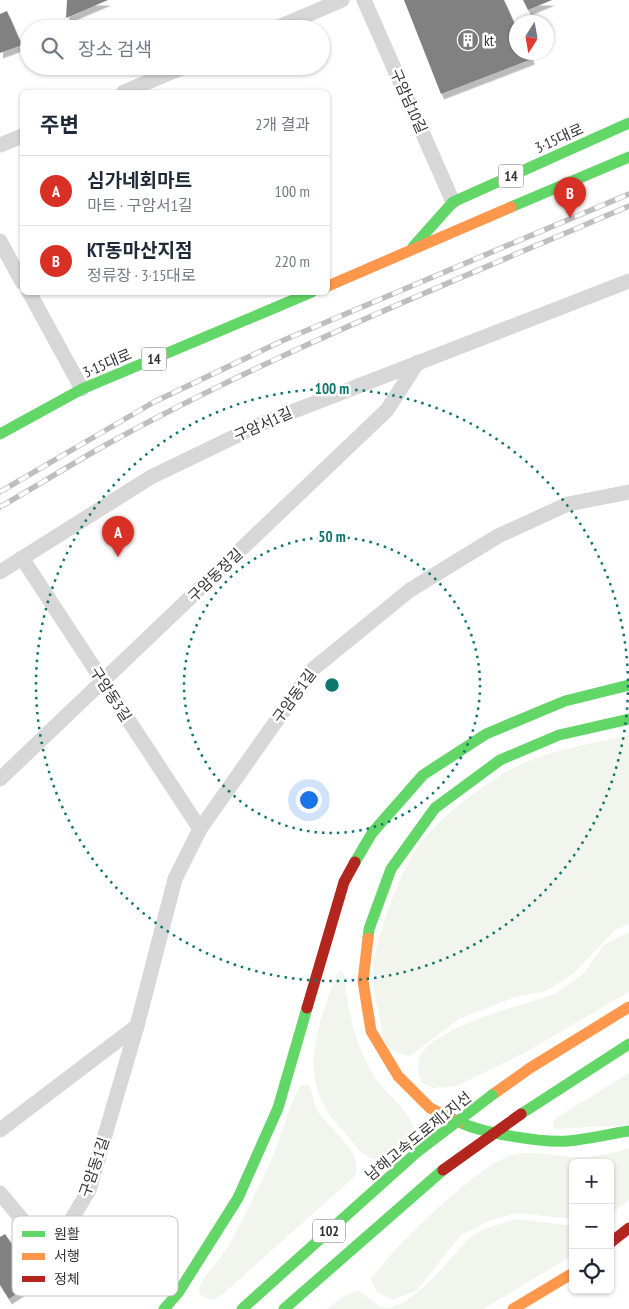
<!DOCTYPE html>
<html lang="ko">
<head>
<meta charset="utf-8">
<style>
	body { margin:0; font-family:"PT Sans Narrow","Noto Sans KR",sans-serif; background:#f6f6f7; color:#1f2937 }
	.controls { position:absolute; right:15px; bottom:15px; display:grid; overflow:hidden; border-radius:8px; box-shadow:0 1px 4px #0004 }
	.controls button { width:45px; height:45px; display:grid; place-items:center; padding:0; border:0; border-bottom:1px solid #e0e1e3; background:#fff; color:#1f2937; font:25px sans-serif }
	.compass { position:absolute; left:509px; top:15px; width:45px; height:45px; border-radius:50%; background:#fff; box-shadow:0 1px 4px #0004; rotate:191deg }
	.you { position:absolute; left:308px; top:799px; width:18px; height:18px; margin:-12px; border:4px solid #fff; border-radius:50%; background:#1a73e8; box-shadow:0 0 0 8px #1a73e833 }
	.badge { display:grid; place-items:center; width:32px; height:32px; border-radius:50%; background:#d93025; color:#fff; font-size:16px; font-weight:700 }
	.pin { position:absolute; translate:-50% -41px; filter:drop-shadow(0 1px 2px #0008) }
	.pin::after { content:''; position:absolute; top:26px; width:18px; height:15px; background:inherit; clip-path:polygon(0 0,100% 0,50% 100%) }
	.list { margin:0; padding:0; list-style:none }
	h2 { display:flex; justify-content:space-between; align-items:center; height:65px; margin:0; padding:0 20px; font-size:21px }
	h2 small { font-size:16px; font-weight:400; color:#747a83 }
	.list li { display:grid; grid-template-columns:32px 1fr auto; gap:15px; align-items:center; box-sizing:border-box; height:70px; padding:0 20px; border-top:1px solid #e0e1e3 }
	.list b { display:block; font-size:19px; white-space:nowrap }
	.list p { margin:0; font-size:16px; white-space:nowrap; color:#747a83 }
	.list em { font-size:16px; font-style:normal; color:#747a83 }
	.icon { flex:none; width:28px; height:28px; fill:none; stroke:currentColor; stroke-width:2; stroke-linecap:round; stroke-linejoin:round }
	.map { position:relative; flex:none; width:629px; height:1309px; overflow:hidden }
	.search { position:absolute; background:#fff; box-shadow:0 1px 4px #0004; left:20px; top:20px; width:310px; height:55px; display:flex; align-items:center; gap:12px; box-sizing:border-box; padding:0 18px; border-radius:28px; color:#747a83; font-size:19px }
	.panel { position:absolute; background:#fff; box-shadow:0 1px 4px #0004; left:20px; top:90px; width:310px; height:205px; border-radius:8px }
	.map>svg:first-child { display:block }
	.green { fill:#f1f5ed }
	.building { fill:#818181; filter:url(#shadow) }
	.lines { fill:none; stroke-linecap:round; stroke-linejoin:round }
	.street { stroke:#d7d7d7; stroke-width:15 }
	.fast { stroke:#63d668; stroke-width:11 }
	.slow { stroke:#ff974d; stroke-width:11 }
	.jam { stroke:#b3261e; stroke-width:11 }
	.rail-casing { stroke:#bebebe; stroke-width:5.5 }
	.rail { stroke:#fff; stroke-width:4; stroke-dasharray:11; stroke-linecap:butt }
	.fast-bridge { stroke:#63d668; stroke-width:11 }
	.jam-bridge { stroke:#b3261e; stroke-width:11 }
	.ring { fill:none; stroke:#0f766e; stroke-width:2.5; stroke-dasharray:2.5 5 }
	.labels { text-anchor:middle; dominant-baseline:central; stroke-width:5; stroke-linejoin:round; paint-order:stroke }
	.shield { fill:#fff; stroke:#707070; stroke-width:1 }
	.shield-label { font-size:14px; font-weight:bold; fill:#333 }
	.poi-label { font-size:15px; fill:#333; stroke:#fff; text-anchor:start }
	.street-label { font-size:15px; fill:#333; stroke:#fff }
	.key { fill:#fff; stroke:#c2c2c2; stroke-width:1 }
	.key-label { font-size:14px; fill:#333 }
	.centre { fill:#0f766e; stroke:#fff; stroke-width:2.5 }
	.ring-label { font-size:15px; text-anchor:middle; font-weight:bold; fill:#0f766e; stroke:#fff; stroke-width:5; stroke-linejoin:round; paint-order:stroke }
</style>
</head>
<body>
<div class="map">
<svg width="629" height="1309" viewBox="0 0 629 1309">
	<defs>
		<filter id="shadow"><feDropShadow dx="3" dy="5.5" stdDeviation="0" flood-color="#0004"/></filter>
	</defs>
	<rect width="100%" height="100%" fill="#fff"/>
	<!-- green -->
	<g class="green">
		<path d="M629,735v189l-14,6 -41,43 -28,18 -31,6 -56,22 -49,37c-30,-5 -27,-21 -32,-47 -2,-9 -5,-20 -5,-30 -3,-27 27,-108 44,-131 23,-33 73,-70 109,-86 32,-14 70,-19 103,-27z"/>
		<path d="M629,932v60l-105,61 -67,33 -24,2 -11,-5 -4,-11 1,-16 13,-14 22,-13 37,-15 64,-20 29,-21 20,-28z"/>
		<path d="M340,971l4,3c4,37 12,79 36,110 11,14 27,25 33,42l-6,12 -33,22c-16,-7 -19,-16 -30,-28 -49,-50 -29,-98 -8,-156z"/>
		<path d="M629,1073v52l-75,4 -1,-7 5,-5z"/>
		<path d="M301,1085h7l2,2c3,7 3,16 7,22 12,22 49,42 37,68l-131,117 -10,6 -8,-2 -7,-6c4,-15 16,-25 25,-38 18,-28 32,-61 47,-91 12,-25 16,-54 31,-78z"/>
		<path d="M629,1148v52l-19,14v-51h-37v56l-56,-6 -29,8 -27,14 -44,55 -25,10 -15,-8 -6,-13c21,-30 109,-118 145,-125 21,-4 43,4 65,3 16,0 33,-4 48,-9z"/>
		<path d="M517,1219l56,7v29l-90,54h-156l14,-11 17,-8c8,6 17,14 25,18 31,1 66,-51 85,-68 13,-12 33,-17 49,-21z"/>
	</g>
	<!-- building -->
	<g class="building">
		<path d="M67,0h41l-42,18z"/>
		<path d="M404,0h100l12,27v25h13l3,7 -91,35z"/>
		<path d="M523,0h29l-24,10z"/>
		<path d="M7,11l15,34 -22,8v-39z"/>
		<path d="M5,1234l32,46 -28,19 -9,-14v-48z"/>
	</g>
	<g class="lines">
		<!-- street -->
		<g class="street">
			<path d="M364,0l89,202"/>
			<path d="M274,29l68,-29"/>
			<path d="M124,92l62,-26"/>
			<path d="M0,145l22,-9"/>
			<path d="M0,241l22,41"/>
			<path d="M29,292l53,97"/>
			<path d="M22,558l178,271"/>
			<path d="M0,572l151,-95 112,-54 366,-142"/>
			<path d="M0,779l387,-369 31,-48"/>
			<path d="M0,1130l137,-104"/>
			<path d="M0,1193l51,61 38,-64 48,-164 38,-147 25,-50 113,-160 97,-79 88,-54 70,-32 61,-12"/>
		</g>
		<!-- fast -->
		<g class="fast">
			<path d="M511,207l118,-50"/>
			<path d="M413,247l40,-45 176,-79"/>
			<path d="M0,434l82,-45 230,-97"/>
			<path d="M355,862l17,-29 51,-58 63,-41 79,-33 64,-16"/>
			<path d="M368,938l1,-9 22,-60 44,-61 65,-48 59,-25 70,-16"/>
			<path d="M521,1114l108,-70"/>
			<path d="M459,1122c23,11 84,21 109,19 21,-2 41,-7 61,-10"/>
			<path d="M164,1309l14,-16 60,-95 40,-90 29,-100"/>
			<path d="M242,1309l174,-156"/>
			<path d="M284,1309l159,-139"/>
		</g>
		<!-- slow -->
		<g class="slow">
			<path d="M328,286l183,-79"/>
			<path d="M368,938l-5,43 8,50 27,45 32,32 29,14"/>
			<path d="M492,1095l38,-27 99,-61"/>
			<path d="M513,1309l60,-36"/>
		</g>
		<!-- jam -->
		<g class="jam">
			<path d="M307,1008l37,-126 11,-20"/>
			<path d="M610,1243l19,-15"/>
		</g>
		<!-- rail casing -->
		<g class="rail-casing">
			<g id="rail">
				<path d="M0,492l154,-90 130,-62 345,-146"/>
				<path d="M0,507c37,-21 73,-44 111,-65 166,-91 344,-161 518,-236"/>
			</g>
		</g>
		<!-- rail -->
		<use href="#rail" class="rail"/>
		<!-- fast-bridge -->
		<path class="fast-bridge" d="M416,1153l76,-58"/>
		<!-- jam-bridge -->
		<path class="jam-bridge" d="M443,1170l78,-56"/>
	</g>
	<!-- distance rings -->
	<g class="ring">
		<circle cx="332" cy="685" r="148"/>
		<circle cx="332" cy="685" r="296"/>
	</g>
	<!-- icons -->
	<defs>
		<g id="building-disc" transform="scale(1.125)"><circle r="9.5" fill="#7a7a7a" stroke="#fff"/><path d="M-4-6H4V6H1V3H-1V6H-4ZM-2.5-4.3h1.7v1.8h-1.7ZM.8-4.3h1.7v1.8H.8ZM-2.5-1h1.7V.8h-1.7ZM.8-1h1.7V.8H.8Z" fill="#fff"/></g>
	</defs>
	<g fill-rule="evenodd">
		<use href="#building-disc" x="468" y="40"/>
	</g>
	<g class="labels">
		<!-- shield labels -->
		<g class="shield">
			<rect x="498.5" y="164.5" width="25" height="23" rx="4"/>
			<rect x="141.5" y="347.5" width="25" height="23" rx="4"/>
			<rect x="313" y="1219.5" width="32" height="23" rx="4"/>
		</g>
		<g class="shield-label">
			<text x="511" y="176">14</text>
			<text x="154" y="359">14</text>
			<text x="329" y="1231">102</text>
		</g>
		<!-- poi labels -->
		<g class="poi-label">
			<text x="484" y="40">kt</text>
		</g>
		<!-- street labels -->
		<g class="street-label">
			<text transform="translate(409 101) rotate(66)">구암남10길</text>
			<text transform="translate(559 138) rotate(-24)">3·15대로</text>
			<text transform="translate(107 363) rotate(-23)">3·15대로</text>
			<text transform="translate(263 424) rotate(-24)">구암서1길</text>
			<text transform="translate(215 575) rotate(-44)">구암동정길</text>
			<text transform="translate(111 694) rotate(57)">구암동3길</text>
			<text transform="translate(294 696) rotate(-54)">구암동1길</text>
			<text transform="translate(418 1136) rotate(-39)">남해고속도로제1지선</text>
			<text transform="translate(94 1167) rotate(-71)">구암동1길</text>
		</g>
	</g>
	<!-- legend -->
	<rect x="12" y="1216" width="166" height="80" rx="8" class="key"/>
	<rect x="22" y="1231" width="23" height="6" fill="#63d668"/>
	<rect x="22" y="1253" width="23" height="7" fill="#ff974d"/>
	<rect x="22" y="1276" width="23" height="6" fill="#b3261e"/>
	<g class="key-label">
		<text x="54" y="1239">원활</text>
		<text x="54" y="1261">서행</text>
		<text x="54" y="1284">정체</text>
	</g>
	<circle cx="332" cy="685" r="8" class="centre"/>
	<g class="ring-label">
		<text x="332" y="394">100 m</text>
		<text x="332" y="542">50 m</text>
	</g>
</svg>
<div class="controls">
<button>+</button>
<button>−</button>
<button><svg class="icon" aria-label="locate" viewBox="0 0 24 24"><circle cx="12" cy="12" r="6"/><path d="M12 2v4M12 18v4M2 12h4M18 12h4"/></svg></button>
</div>
<svg class="compass" viewBox="-18 -18 36 36"><path d="M0-13l5 13h-10z" fill="#e53935"/><path d="M0 13l5-13h-10z" fill="#747a83"/></svg>
<div class="you"></div>
<div class="pin badge" style="left:118px;top:557px">A</div>
<div class="pin badge" style="left:570px;top:218px">B</div>
<div class="search"><svg class="icon" aria-label="search" viewBox="0 0 24 24"><circle cx="10" cy="10" r="6"/><path d="M15 15l6 6"/></svg>장소 검색</div>
<section class="panel">
<h2>주변<small>2개 결과</small></h2>
<ul class="list">
<li><span class="badge">A</span><div><b>심가네회마트</b><p>마트 · 구암서1길</p></div><em>100 m</em></li>
<li><span class="badge">B</span><div><b>KT동마산지점</b><p>정류장 · 3·15대로</p></div><em>220 m</em></li>
</ul>
</section>
</div>
</body>
</html>
